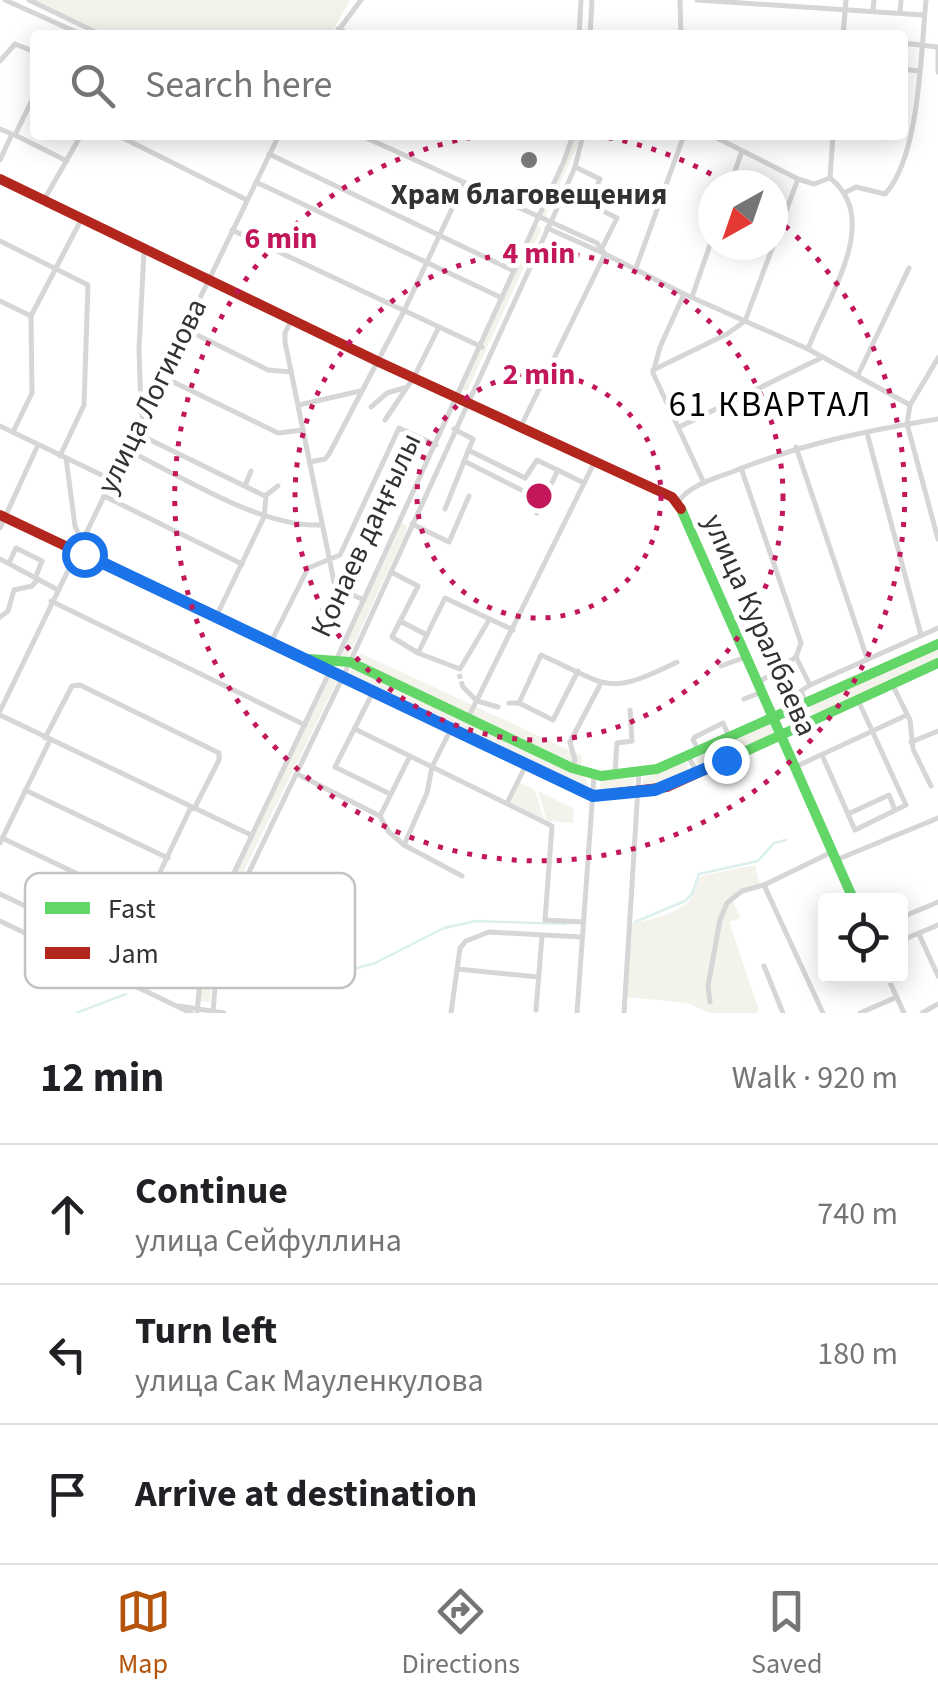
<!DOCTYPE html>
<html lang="en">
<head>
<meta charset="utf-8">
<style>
	body { margin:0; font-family:"Source Sans 3",sans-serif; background:#f2f2f2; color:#202124 }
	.controls { position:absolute; right:30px; bottom:30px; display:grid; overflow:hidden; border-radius:10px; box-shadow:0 5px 25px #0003 }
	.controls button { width:90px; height:90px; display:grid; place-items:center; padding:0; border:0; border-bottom:2px solid #e0e0e0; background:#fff; color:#202124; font:50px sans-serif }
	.compass { position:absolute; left:698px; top:170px; width:90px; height:90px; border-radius:50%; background:#fff; box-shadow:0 5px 25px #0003; rotate:220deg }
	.stop { position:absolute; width:30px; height:30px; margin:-22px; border:8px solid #1a73e8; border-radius:50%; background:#fff }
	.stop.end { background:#1a73e8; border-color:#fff; box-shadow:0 2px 10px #0008 }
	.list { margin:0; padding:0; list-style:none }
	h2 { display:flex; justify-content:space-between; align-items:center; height:130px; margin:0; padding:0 40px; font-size:42px }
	h2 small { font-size:32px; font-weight:400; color:#757577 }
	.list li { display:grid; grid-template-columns:65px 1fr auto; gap:30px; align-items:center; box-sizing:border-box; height:140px; padding:0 40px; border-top:2px solid #e0e0e0 }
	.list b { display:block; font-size:38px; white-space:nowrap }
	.list p { margin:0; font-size:32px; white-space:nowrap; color:#757577 }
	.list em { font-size:32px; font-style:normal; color:#757577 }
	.icon { flex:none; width:55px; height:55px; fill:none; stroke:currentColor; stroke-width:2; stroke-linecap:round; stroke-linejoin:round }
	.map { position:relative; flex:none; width:938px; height:1013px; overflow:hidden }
	.search { position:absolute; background:#fff; box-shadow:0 5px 25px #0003; left:30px; right:30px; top:30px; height:110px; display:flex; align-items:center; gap:25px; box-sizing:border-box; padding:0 35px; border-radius:10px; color:#757577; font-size:38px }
	.sheet { height:550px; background:#fff }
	nav { display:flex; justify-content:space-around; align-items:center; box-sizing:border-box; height:140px; border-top:2px solid #e0e0e0; background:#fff; font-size:28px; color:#757577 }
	nav a { display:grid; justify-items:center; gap:5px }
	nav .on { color:#b45309 }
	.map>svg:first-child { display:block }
	.green { fill:#f3f2eb }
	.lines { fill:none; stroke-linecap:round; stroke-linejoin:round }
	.stream { stroke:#dbf0ee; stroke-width:2.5 }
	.street-tunnel { stroke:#d6d6d6; stroke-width:5; stroke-dasharray:5 2.5; stroke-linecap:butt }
	.street { stroke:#d6d6d6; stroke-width:5 }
	.fast { stroke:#63d668; stroke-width:10 }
	.jam { stroke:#b3261e; stroke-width:10 }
	.route { stroke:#1a73e8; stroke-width:12 }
	.ring { fill:none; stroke:#c2185b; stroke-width:5; stroke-dasharray:5 10 }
	.poi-dot { fill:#7a7a7a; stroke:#fff; stroke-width:4 }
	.labels { text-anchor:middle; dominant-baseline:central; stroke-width:10; stroke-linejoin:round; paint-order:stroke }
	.poi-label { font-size:30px; font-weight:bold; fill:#323232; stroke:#fff }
	.street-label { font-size:30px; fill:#323232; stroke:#fff }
	.quarter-label { font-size:35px; letter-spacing:2.5px; fill:#000; stroke:#fff }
	.key { fill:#fff; stroke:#c2c2c2; stroke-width:2.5 }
	.key-label { font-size:28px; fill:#323232 }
	.centre { fill:#c2185b; stroke:#fff; stroke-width:5 }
	.ring-label { font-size:30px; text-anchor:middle; font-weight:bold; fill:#c2185b; stroke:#fff; stroke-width:10; stroke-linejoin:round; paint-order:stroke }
</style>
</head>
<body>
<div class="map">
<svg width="938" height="1013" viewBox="0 0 938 1013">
	<rect width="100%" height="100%" fill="#fff"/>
	<!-- green -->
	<g class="green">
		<path d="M35,0h315l-20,35h-221z"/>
		<path d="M573,135h7l-3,11 -32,71 -3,-2z"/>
		<path d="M539,226l2,4 -74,161 -5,-2 73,-161z"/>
		<path d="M400,524h5l2,6 -58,125 -5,3 -3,-3z"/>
		<path d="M938,648v11l-122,55 -6,-2v-6z"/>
		<path d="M360,653l222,103 -1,11 -215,-103 -8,-7z"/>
		<path d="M352,668l232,108 4,9 -5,3 -229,-109 -5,-6z"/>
		<path d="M329,678l8,3 -116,237 -7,26 -4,58 -11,-1 4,-63z"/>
		<path d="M769,724l5,4 -1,7 -72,33 -6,-8 2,-3z"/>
		<path d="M684,760l5,5 -3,7 -27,13 -18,3 2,-11 10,-1z"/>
		<path d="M634,778l-1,12 -34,3 2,-13z"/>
		<path d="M519,782l16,8 9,29 -35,-16z"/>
		<path d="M538,791l36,18 -1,14 -26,-2z"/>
		<path d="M755,865l5,21 -28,12 8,20 -11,4 30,88 -2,3h-48l-21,-10 -61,-6 4,-73c18,-4 49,-10 60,-26 5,-7 5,-15 10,-22z"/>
	</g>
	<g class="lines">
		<!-- stream -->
		<g class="stream">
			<path d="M635,922l50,-21 7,-7 7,-20 59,-13 16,-18 12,-3"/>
			<path d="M240,969l52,4 58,-3 25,-7 69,-35 32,-7 90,3"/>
			<path d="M149,984l23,-20h19"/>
			<path d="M76,1013l50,-19"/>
		</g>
		<!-- street-tunnel -->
		<path class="street-tunnel" d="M459,674l4,13"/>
		<!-- street -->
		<g class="street">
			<path d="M5,0l78,35"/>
			<path d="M29,0l73,35"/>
			<path d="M680,0l1,35"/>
			<path d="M697,0l226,15"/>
			<path d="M873,11l1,-11"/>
			<path d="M900,13l1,-13"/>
			<path d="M338,29l14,6"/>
			<path d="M335,35l26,-35"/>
			<path d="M579,35l2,-35"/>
			<path d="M590,35l2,-35"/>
			<path d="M843,35l3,-35"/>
			<path d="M903,43l35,4v25"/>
			<path d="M0,61l15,-17 20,8"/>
			<path d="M903,69l16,2"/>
			<path d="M35,94l-20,41 52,26"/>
			<path d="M0,129l12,5 -12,26"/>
			<path d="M117,135l130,65"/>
			<path d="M360,135l237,108 8,11 79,40 124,55 102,56"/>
			<path d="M711,135l87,44 16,5 16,-6"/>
			<path d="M269,154l245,117"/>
			<path d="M575,167l25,12 -11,25 28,14 -15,30"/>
			<path d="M830,178l3,-43"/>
			<path d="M256,182l246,116"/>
			<path d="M730,185l12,-34"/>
			<path d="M844,193l12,-6 29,7c35,-37 36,-144 41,-194"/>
			<path d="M44,200l37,-65"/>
			<path d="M547,228l56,25"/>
			<path d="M232,230l250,117"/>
			<path d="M0,241l88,44 -4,120 -24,51"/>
			<path d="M636,268l48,-133"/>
			<path d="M684,294l-24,53 -7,26 51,110"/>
			<path d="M692,297l21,-61"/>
			<path d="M0,301l31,15"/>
			<path d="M31,316l51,-98"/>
			<path d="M291,320l-6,13v9l54,264"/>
			<path d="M185,329l83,41 23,2"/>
			<path d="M808,349c17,-48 76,-129 22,-171"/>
			<path d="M938,358l-28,47 -3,19 31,115"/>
			<path d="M653,370l74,-36 18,-13 53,-142"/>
			<path d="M858,375l51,-107"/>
			<path d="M161,376l117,57 25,-3"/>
			<path d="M299,405l61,-14"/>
			<path d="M371,407l16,-14 17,-5"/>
			<path d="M141,413l-2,-64 5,-99"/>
			<path d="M385,420l29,-43 25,-50"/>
			<path d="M0,426l112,54"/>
			<path d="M521,426l84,-172"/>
			<path d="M679,427l144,-70"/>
			<path d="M13,432l19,-39 -1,-77"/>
			<path d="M134,432l131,64"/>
			<path d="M867,433l54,202"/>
			<path d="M796,447l71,211"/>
			<path d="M125,449c55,26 135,79 196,76"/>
			<path d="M468,450l57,28 12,-18 47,23"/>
			<path d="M66,458l9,68 7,16"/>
			<path d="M464,461l79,40"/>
			<path d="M310,462l15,-3 4,-5 75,-143 60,-128"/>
			<path d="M741,468l60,175 -5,14 -38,26"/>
			<path d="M245,486l6,-15"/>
			<path d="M104,496l138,68"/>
			<path d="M265,496l13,-10"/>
			<path d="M678,502c12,-17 35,-23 54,-30 69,-28 133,-41 206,-53"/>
			<path d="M445,509l28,-70 -19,-10"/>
			<path d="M537,513l21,-43"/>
			<path d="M412,524l37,18 20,-46"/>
			<path d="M0,528l38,-83"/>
			<path d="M0,559l58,31"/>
			<path d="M9,563l7,-15 26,13 -6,15"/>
			<path d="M391,572l27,14 -26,51 26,16 42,16 29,-49"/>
			<path d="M335,587l29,13"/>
			<path d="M51,601l254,124"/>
			<path d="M0,617l8,-6 6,-21 18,-4 6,-7"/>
			<path d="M216,617l48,-100 2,-20"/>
			<path d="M400,621l27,14"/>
			<path d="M270,644l38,-76 32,-13 59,-127 37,17"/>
			<path d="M418,653l27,-55 68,32"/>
			<path d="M338,656l226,-495 9,-26"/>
			<path d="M796,657l14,28"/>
			<path d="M721,666l25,-9"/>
			<path d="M892,684l18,36 3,29 18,37"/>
			<path d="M463,687l14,14 21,6"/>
			<path d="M373,692l-38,75 55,27"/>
			<path d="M744,699l18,-7"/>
			<path d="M509,703h10l34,17 25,-49"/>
			<path d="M519,703l22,-48c69,31 65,42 136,7"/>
			<path d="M807,704l-6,-13 9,-6 128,-57"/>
			<path d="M0,711l279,-576"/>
			<path d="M0,715l251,120"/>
			<path d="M468,718l127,-257"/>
			<path d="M355,729l197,97 -7,94 38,2"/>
			<path d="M45,738l27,-52 8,-1 139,68v7l-25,49"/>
			<path d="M911,742l27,-11"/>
			<path d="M698,749l-5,-9 2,-3 28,-14 6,13"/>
			<path d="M822,755l33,75 51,-25 -48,-105"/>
			<path d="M688,756l6,11 -4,8"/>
			<path d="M795,767l112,-52"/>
			<path d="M572,768l3,-8 -5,-18 31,-59"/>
			<path d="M615,773l2,-30 15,-2 -2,-31"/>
			<path d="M297,774l83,42 8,15 16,14 58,31"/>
			<path d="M25,790l143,68"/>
			<path d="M507,803l19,-38"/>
			<path d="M848,814l41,-19 6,15"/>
			<path d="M380,816l30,-60"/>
			<path d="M2,838l143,68"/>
			<path d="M0,843l50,-103"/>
			<path d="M404,845l23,-52 5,-26 19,-38"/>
			<path d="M836,860l102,-42"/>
			<path d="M764,885l59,128"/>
			<path d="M0,894l122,58"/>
			<path d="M900,918l38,-16"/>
			<path d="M0,921l191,92"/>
			<path d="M919,934l19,42"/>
			<path d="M900,941l38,-16"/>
			<path d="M764,966l19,47"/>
			<path d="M457,969l81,8"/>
			<path d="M111,975l80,-168"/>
			<path d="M887,976l17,37"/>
			<path d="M710,1002l-2,-16 12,-66 7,-17 15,-12 22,-6 68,-33"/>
			<path d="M179,1006l45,7"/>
			<path d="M536,1010l6,-74"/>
			<path d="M197,1013l7,-77 125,-263"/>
			<path d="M213,1013l5,-68 9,-27 123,-256 205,-449 20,-46 8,-32"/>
			<path d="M451,1013l9,-65 6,-7 23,-9 92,5"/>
			<path d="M577,1013l17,-237"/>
			<path d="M624,1013l15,-241"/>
			<path d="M860,1013l37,-16"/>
			<path d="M922,1013l16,-9"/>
		</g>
		<!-- fast -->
		<g class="fast">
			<path d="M681,509l173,392"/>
			<path d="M309,659l41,3 222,106 29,8 56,-7 281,-125"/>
			<path d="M731,758l207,-95"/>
		</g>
		<!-- jam -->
		<g class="jam">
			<path d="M0,179l379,183 293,135 9,12"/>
			<path d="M0,515l593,281 74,-9 64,-29"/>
		</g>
	</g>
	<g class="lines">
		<!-- route -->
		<path class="route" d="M84,554l509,242 62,-6 71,-30"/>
	</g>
	<!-- distance rings -->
	<g class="ring">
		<circle cx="539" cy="496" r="122"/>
		<circle cx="539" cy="496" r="244"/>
		<path d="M593 135A365 365 0 0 1 730 185M774 216A365 365 0 1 1 485 135"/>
	</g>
	<!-- markers -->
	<circle class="poi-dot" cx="529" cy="160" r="10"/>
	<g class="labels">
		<!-- poi labels -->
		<g class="poi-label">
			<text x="529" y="194">Храм благовещения</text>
		</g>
		<!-- street labels -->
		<g class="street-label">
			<text transform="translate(152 396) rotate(-64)">улица Логинова</text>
			<text transform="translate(366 535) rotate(-65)">Қонаев даңғылы</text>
			<text transform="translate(760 625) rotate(66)">улица Куралбаева</text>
		</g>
		<!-- quarter labels -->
		<g class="quarter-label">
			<text x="771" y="405">61 КВАРТАЛ</text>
		</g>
	</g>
	<!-- legend -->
	<rect x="25" y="873" width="330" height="115" rx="15" class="key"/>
	<rect x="45" y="902" width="45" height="12" fill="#63d668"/>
	<rect x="45" y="947" width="45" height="12" fill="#b3261e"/>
	<g class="key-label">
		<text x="108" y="918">Fast</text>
		<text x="108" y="963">Jam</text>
	</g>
	<circle cx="539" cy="496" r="15" class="centre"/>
	<g class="ring-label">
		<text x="281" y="248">6 min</text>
		<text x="539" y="263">4 min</text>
		<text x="539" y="384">2 min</text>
	</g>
</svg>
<div class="controls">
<button><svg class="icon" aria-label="locate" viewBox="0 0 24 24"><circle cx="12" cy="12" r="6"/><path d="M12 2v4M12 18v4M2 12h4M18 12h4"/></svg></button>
</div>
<svg class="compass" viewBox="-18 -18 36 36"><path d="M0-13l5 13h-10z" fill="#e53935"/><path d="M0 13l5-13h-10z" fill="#757577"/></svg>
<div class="stop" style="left:84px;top:554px"></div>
<div class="stop end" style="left:726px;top:760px"></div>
<div class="search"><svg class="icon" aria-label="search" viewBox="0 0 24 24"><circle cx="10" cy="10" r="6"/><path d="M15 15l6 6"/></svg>Search here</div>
</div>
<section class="sheet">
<h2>12 min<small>Walk · 920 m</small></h2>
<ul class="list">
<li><svg class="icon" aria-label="ahead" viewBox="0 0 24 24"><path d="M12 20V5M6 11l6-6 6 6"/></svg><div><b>Continue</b><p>улица Сейфуллина</p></div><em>740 m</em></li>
<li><svg class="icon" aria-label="left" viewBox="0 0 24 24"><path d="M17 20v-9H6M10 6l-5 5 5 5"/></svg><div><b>Turn left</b><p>улица Сак Мауленкулова</p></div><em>180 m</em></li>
<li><svg class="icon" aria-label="arrive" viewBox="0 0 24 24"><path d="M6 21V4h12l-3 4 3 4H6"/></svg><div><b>Arrive at destination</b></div></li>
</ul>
</section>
<nav>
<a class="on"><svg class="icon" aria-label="map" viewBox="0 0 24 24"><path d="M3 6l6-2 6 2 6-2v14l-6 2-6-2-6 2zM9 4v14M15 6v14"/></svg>Map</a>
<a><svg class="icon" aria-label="directions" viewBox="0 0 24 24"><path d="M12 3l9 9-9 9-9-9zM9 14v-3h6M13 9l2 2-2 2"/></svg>Directions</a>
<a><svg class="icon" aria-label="saved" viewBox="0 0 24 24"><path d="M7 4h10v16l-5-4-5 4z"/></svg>Saved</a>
</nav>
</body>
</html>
